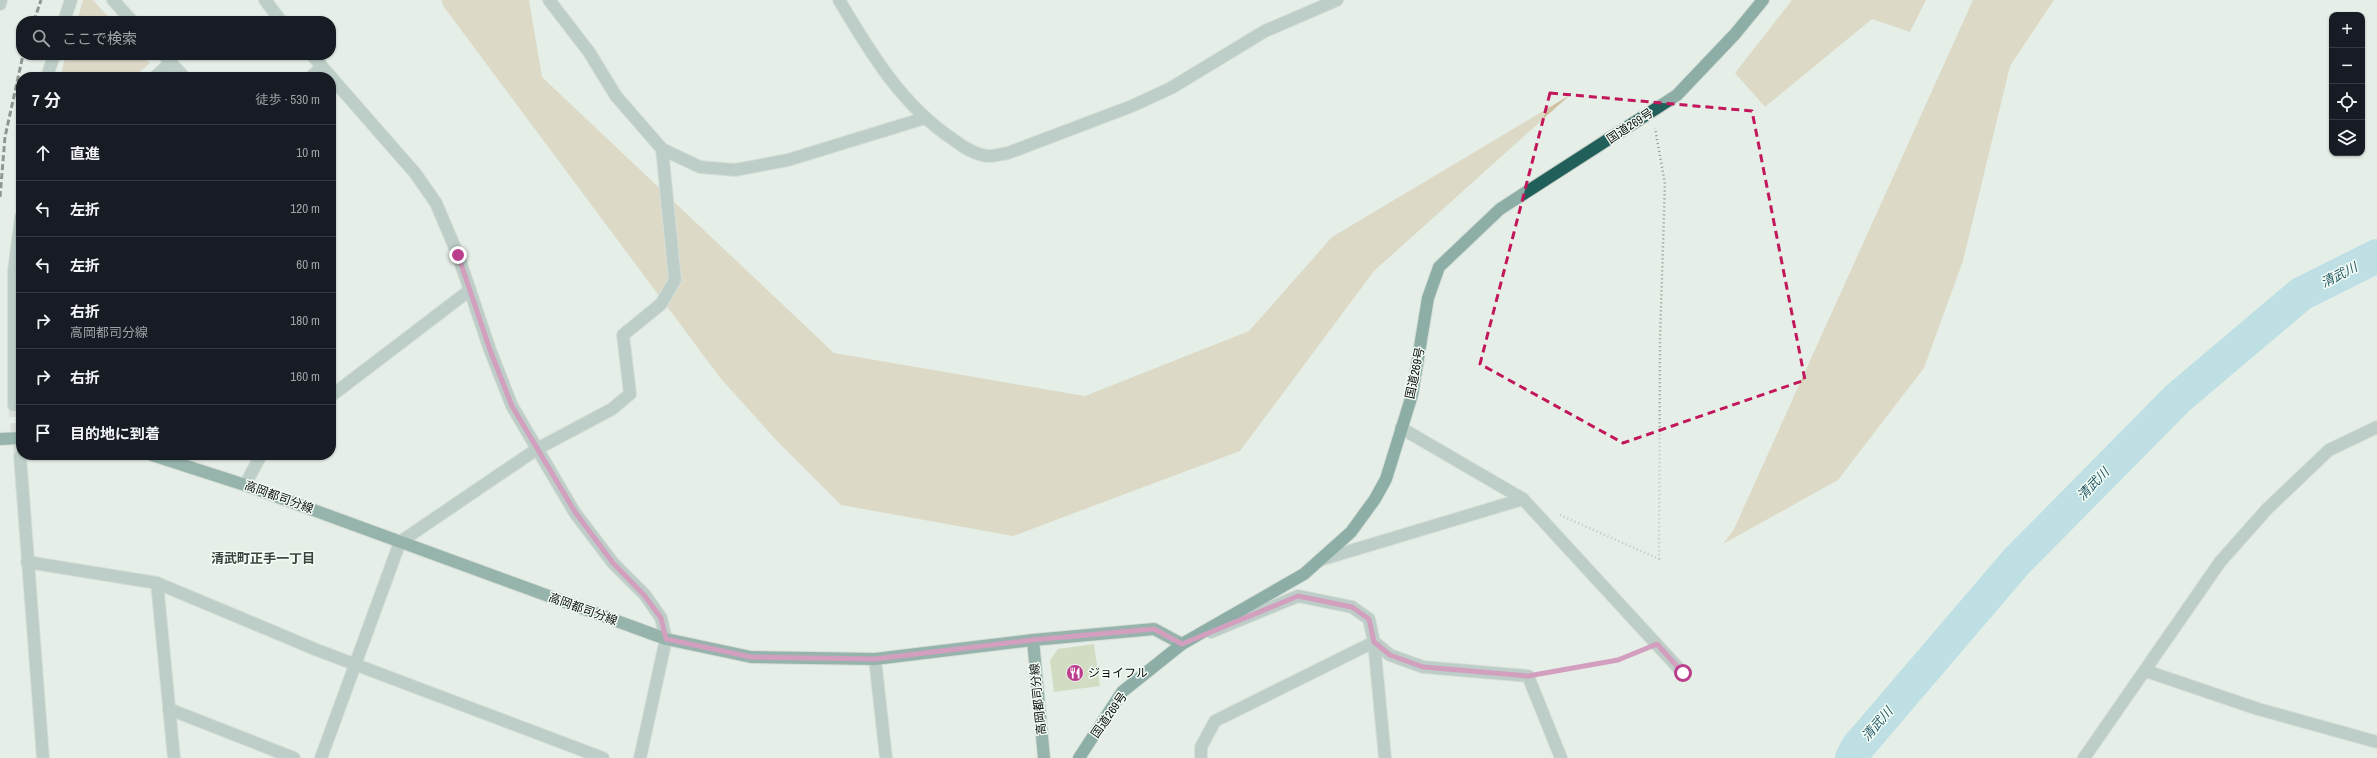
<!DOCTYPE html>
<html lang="ja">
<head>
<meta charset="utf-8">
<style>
	body { margin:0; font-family:"Archivo Narrow","Noto Sans JP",sans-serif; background:#242831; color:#f1f3f6 }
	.controls { position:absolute; right:12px; top:12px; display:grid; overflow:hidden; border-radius:8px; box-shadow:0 1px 3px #0004 }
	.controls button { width:36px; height:36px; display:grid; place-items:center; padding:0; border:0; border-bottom:1px solid #363941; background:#171b24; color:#f1f3f6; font:20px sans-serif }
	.stop { position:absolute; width:12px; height:12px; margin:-9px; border:3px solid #bb3e8d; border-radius:50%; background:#fff }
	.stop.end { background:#bb3e8d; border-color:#fff; box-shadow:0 1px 4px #0008 }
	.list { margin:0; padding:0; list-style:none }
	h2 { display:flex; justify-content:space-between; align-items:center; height:52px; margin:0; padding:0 16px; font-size:17px }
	h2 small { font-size:13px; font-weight:400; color:#9ea1a6 }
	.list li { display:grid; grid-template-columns:26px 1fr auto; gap:12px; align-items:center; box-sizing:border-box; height:56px; padding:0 16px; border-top:1px solid #363941 }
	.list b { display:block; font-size:15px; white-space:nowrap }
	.list p { margin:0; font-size:13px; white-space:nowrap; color:#9ea1a6 }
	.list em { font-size:13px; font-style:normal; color:#9ea1a6 }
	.icon { flex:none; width:22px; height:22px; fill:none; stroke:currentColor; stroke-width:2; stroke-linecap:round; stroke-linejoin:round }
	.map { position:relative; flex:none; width:2377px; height:758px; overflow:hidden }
	.search { position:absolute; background:#171b24; box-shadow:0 1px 3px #0004; left:16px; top:16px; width:320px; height:44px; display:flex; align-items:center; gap:10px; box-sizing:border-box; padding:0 14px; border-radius:16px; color:#9ea1a6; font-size:15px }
	.panel { position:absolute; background:#171b24; box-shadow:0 1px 3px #0004; left:16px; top:72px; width:320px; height:388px; border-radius:16px }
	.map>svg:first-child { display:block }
	.green { fill:#d1c1a1 }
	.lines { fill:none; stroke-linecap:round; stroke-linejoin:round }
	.river { stroke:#8fcedf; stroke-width:34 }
	.building { fill:#bbc694 }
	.minor-tunnel { stroke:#c5cdc6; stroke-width:12; stroke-dasharray:12 6; stroke-linecap:butt }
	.minor-casing { stroke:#c3cbc4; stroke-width:14 }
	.primary-casing { stroke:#c3cbc4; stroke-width:14 }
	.trunk-casing { stroke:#c3cbc4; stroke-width:14 }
	.path { stroke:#909791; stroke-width:2.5; stroke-dasharray:1 3; stroke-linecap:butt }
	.minor { stroke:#8ba6a1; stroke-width:12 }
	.primary { stroke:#366b64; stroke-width:12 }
	.trunk { stroke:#21605a; stroke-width:12 }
	.rail { stroke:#292d2a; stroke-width:3; stroke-dasharray:6 3; stroke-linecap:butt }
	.route { stroke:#bb3e8d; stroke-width:5 }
	.marked { fill:none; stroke:#c2185b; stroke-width:3; stroke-dasharray:8 5; stroke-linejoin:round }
	.labels { text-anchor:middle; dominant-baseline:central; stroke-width:3; stroke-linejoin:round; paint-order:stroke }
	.street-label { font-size:12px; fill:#0b0e0c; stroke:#f3fdf5 }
	.poi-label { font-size:12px; fill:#0b0e0c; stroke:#f3fdf5; text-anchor:start }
	.water-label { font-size:13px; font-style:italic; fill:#255966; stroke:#f3fdf5 }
	.neighbourhood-label { font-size:13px; font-weight:bold; fill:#3b433d; stroke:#f3fdf5 }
</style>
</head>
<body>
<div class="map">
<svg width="2377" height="758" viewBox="0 0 2377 758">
	<rect width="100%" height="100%" fill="#e6efe7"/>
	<!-- green -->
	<g class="green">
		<path d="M83,0h10l19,21h-35z"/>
		<path d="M441,0h88l13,77 292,276 251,43 164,-65 83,-94 238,-142 -196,176 -134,180 -227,85 -172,-31 -64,-64 -56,-62 -277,-372z"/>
		<path d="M1792,0h134l-16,32 -38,-13 -107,88 -30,-34z"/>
		<path d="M1973,0h81l-44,66 -47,195 -39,107 -86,112 -115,64 11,-15z"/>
		<path d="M66,55h77l7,8 -16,14h-74z"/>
	</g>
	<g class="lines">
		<!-- river -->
		<path class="river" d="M1852,758l5,-10 159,-186 162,-164 123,-104 76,-38"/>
	</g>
	<!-- building -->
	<path class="building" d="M1094,644l6,42 -46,6 -4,-32 8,-11z"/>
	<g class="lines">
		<!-- minor-tunnel -->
		<path class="minor-tunnel" d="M14,405l6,51"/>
		<!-- minor casing -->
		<g class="minor-casing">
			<g id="minor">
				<path d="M113,0l19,21"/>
				<path d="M265,0l16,21"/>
				<path d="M549,0l40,52 27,44 46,53 38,18 35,3 53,-10 137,-42"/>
				<path d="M839,0c31,52 63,106 115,140 9,7 24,16 36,16 5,0 12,-2 18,-3l124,-47 39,-18 94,-57 72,-31"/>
				<path d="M0,4l1,-4"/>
				<path d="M64,21l7,-21"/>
				<path d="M164,55l20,22"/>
				<path d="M312,55l19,22"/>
				<path d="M47,77l7,-22"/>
				<path d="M155,77l16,-15"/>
				<path d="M311,77l11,-10"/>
				<path d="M331,77l84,96 21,30 22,52 32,95 22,56 63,107 38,50 32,32 16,23 5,21 -26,119"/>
				<path d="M331,396l139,-106"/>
				<path d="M14,405v-134l7,-54"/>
				<path d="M1401,428l122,71"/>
				<path d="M20,456l23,302"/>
				<path d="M245,485l16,-30"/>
				<path d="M1320,560l203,-61 160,174"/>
				<path d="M27,562l130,21 160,67 286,108"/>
				<path d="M157,583l17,175"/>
				<path d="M1211,632l87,-36 54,11 17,12 5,23 11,116"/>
				<path d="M1374,642l16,13 33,12 105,9 33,82"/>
				<path d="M875,659l11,99"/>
				<path d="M2146,671l112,38 119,33"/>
				<path d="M169,709l125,49"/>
				<path d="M321,758l79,-216 137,-93 75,-40 18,-15 -7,-59 38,-31 14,-24 -13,-131"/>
				<path d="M1201,758v-11l14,-26 159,-79"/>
				<path d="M2084,758l136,-196 47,-53 62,-59 48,-23"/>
			</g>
		</g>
		<!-- primary casing -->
		<g class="primary-casing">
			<g id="primary">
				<path d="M0,439l21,-1"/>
				<path d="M152,455l93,30 421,154 85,18 124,2 158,-19 121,-11 28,15"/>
				<path d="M1033,640l11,118"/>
			</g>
		</g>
		<!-- trunk casing -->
		<g class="trunk-casing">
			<path id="trunk" d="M1079,758l43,-66 60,-48 122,-70 47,-42 24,-33 11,-20 26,-84 16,-97 11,-31 61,-58 177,-114 58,-61 28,-34"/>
		</g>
		<!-- path -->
		<g class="path">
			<path d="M1560,515l99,44 1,-220 5,-155 -10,-56"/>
			<path d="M1543,674l75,-14 23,-9"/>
		</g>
		<!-- minor -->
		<use href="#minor" class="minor"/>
		<!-- primary -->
		<use href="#primary" class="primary"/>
		<!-- trunk -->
		<use href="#trunk" class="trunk"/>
		<!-- rail -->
		<g class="rail">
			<path d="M34,21l7,-21"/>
			<path d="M0,197l5,-60 18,-82"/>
		</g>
	</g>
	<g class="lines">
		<!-- route -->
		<path class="route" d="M458,255l32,95 22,56 63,106 38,51 31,32 17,23 5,21 85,18 124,2 157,-19 122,-11 28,15 116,-48 54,11 17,12 5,23 16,13 33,12 105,9 90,-16 39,-16 26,29"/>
	</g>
	<!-- marked area -->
	<path d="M0 0H2377V758H0ZM1550,93l202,18 53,269 -182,63 -143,-79z" fill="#e6efe7" fill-opacity=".55" fill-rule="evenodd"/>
	<path class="marked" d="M1550,93l202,18 53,269 -182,63 -143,-79z"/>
	<!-- icons -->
	<defs>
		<g id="restaurant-disc" transform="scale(0.9)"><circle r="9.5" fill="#bb3e8d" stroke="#f3fdf5"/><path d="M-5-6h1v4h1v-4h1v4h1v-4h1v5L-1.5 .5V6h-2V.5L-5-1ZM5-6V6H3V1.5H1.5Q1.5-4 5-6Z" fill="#fff"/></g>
	</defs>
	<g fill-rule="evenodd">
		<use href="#restaurant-disc" x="1075" y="673"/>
	</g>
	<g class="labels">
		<!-- street labels -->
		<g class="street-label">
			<text transform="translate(1630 126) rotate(-33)">国道269号</text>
			<text transform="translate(1415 373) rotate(-78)">国道269号</text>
			<text transform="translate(279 497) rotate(20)">高岡都司分線</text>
			<text transform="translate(583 609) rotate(20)">高岡都司分線</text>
			<text transform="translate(1038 699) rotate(-96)">高岡都司分線</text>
			<text transform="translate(1109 715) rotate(-55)">国道269号</text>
		</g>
		<!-- poi labels -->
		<g class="poi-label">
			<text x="1088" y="673">ジョイフル</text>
		</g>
		<!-- water labels -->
		<g class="water-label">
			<text transform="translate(2339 275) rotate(-27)">清武川</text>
			<text transform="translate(2093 484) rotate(-46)">清武川</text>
			<text transform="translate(1877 724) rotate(-49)">清武川</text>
		</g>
		<!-- neighbourhood labels -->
		<g class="neighbourhood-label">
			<text x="263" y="558">清武町正手一丁目</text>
		</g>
	</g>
</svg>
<div class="controls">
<button>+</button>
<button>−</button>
<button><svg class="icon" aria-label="locate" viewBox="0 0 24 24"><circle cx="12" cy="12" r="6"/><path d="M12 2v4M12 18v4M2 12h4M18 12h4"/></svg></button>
<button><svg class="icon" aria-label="layers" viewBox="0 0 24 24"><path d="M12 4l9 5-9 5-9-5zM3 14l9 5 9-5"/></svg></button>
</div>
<div class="stop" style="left:1683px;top:673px"></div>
<div class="stop end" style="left:458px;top:255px"></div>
<div class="search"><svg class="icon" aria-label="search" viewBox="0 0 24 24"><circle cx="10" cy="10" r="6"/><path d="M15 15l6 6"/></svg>ここで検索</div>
<section class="panel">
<h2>7 分<small>徒歩 · 530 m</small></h2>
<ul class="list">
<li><svg class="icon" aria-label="ahead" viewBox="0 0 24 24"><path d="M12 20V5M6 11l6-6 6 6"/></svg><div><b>直進</b></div><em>10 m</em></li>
<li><svg class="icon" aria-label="left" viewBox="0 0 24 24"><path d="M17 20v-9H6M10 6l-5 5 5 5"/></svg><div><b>左折</b></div><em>120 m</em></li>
<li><svg class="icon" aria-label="left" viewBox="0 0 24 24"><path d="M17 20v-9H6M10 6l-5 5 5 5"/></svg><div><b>左折</b></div><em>60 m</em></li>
<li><svg class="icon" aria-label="right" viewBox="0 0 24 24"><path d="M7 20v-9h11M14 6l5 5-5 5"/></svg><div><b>右折</b><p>高岡都司分線</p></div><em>180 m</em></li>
<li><svg class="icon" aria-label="right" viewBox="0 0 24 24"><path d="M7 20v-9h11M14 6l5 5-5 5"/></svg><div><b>右折</b></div><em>160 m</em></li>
<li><svg class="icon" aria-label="arrive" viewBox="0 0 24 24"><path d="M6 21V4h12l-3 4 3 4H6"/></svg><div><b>目的地に到着</b></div></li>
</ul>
</section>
</div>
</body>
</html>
